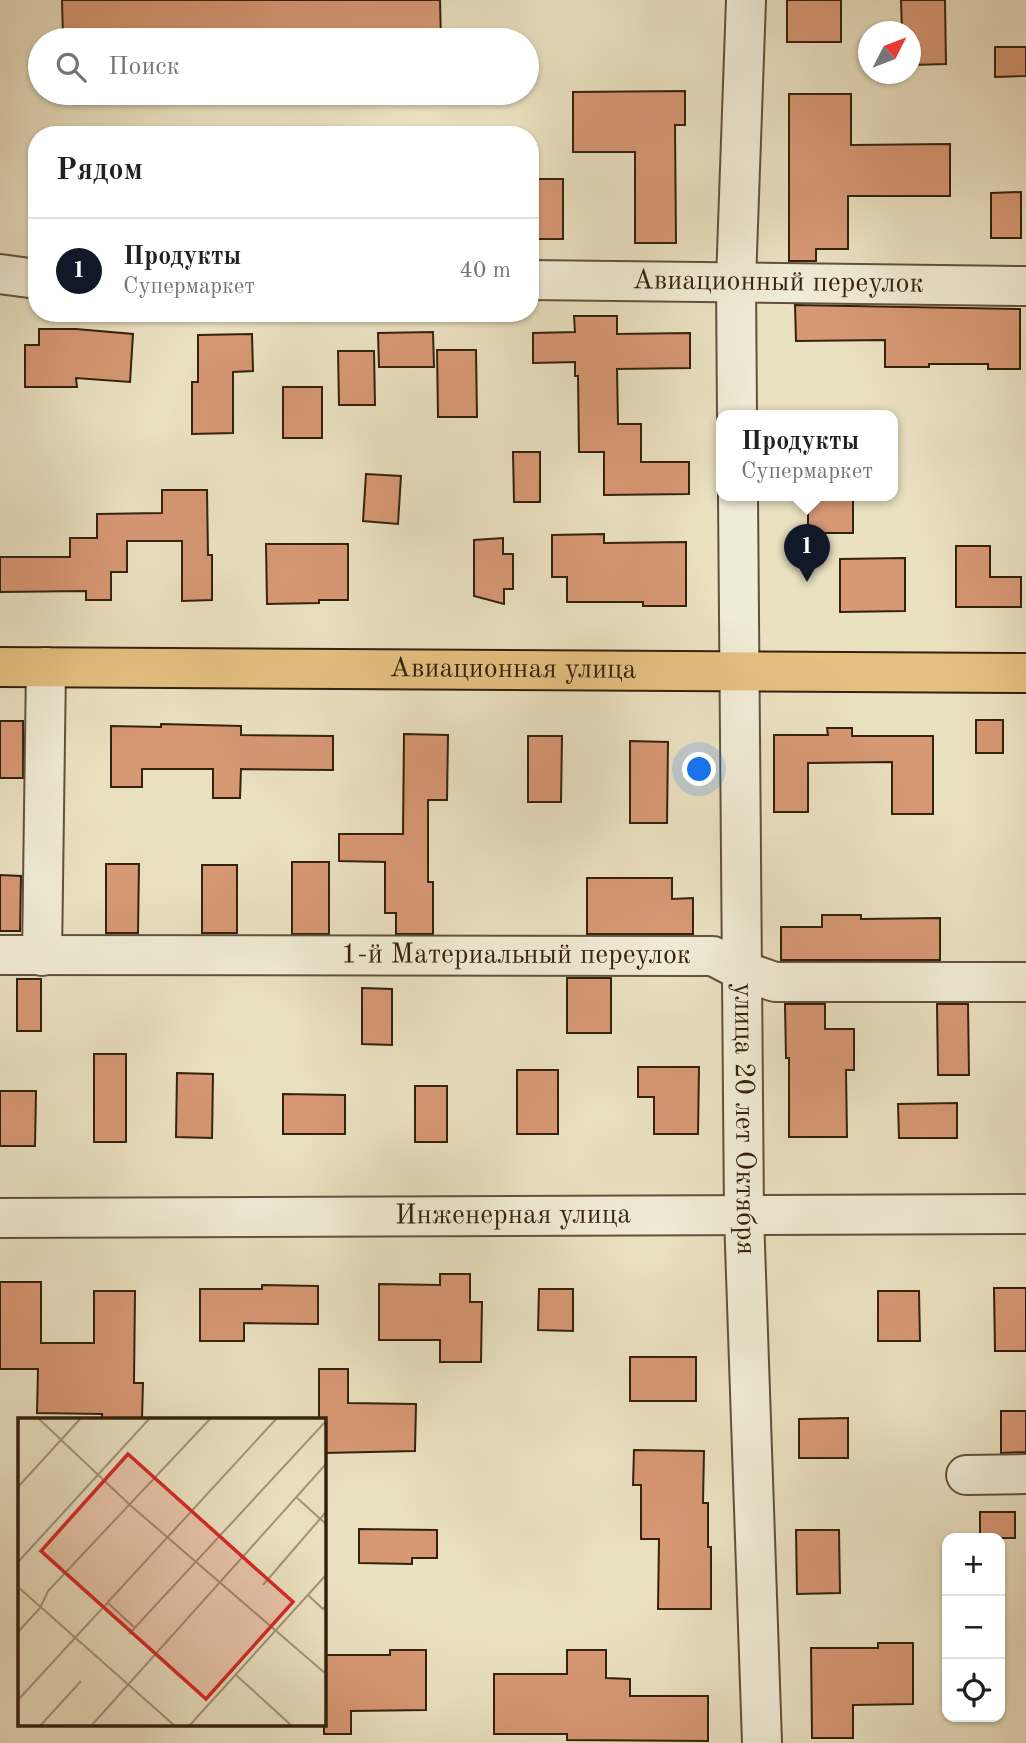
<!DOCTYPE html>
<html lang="ru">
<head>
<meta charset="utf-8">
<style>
	body { margin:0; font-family:"Old Standard TT",serif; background:#f6f6f6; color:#202124 }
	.controls { position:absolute; right:21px; bottom:21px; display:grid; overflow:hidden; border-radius:14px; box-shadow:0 2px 5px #0004 }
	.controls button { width:63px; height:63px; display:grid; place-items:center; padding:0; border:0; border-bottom:2px solid #e0e0e0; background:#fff; color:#202124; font:35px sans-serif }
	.compass { position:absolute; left:858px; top:21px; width:63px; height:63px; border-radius:50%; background:#fff; box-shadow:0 2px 5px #0004; rotate:48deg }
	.you { position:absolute; left:700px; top:770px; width:24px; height:24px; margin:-18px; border:5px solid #fff; border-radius:50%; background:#1a73e8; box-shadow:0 0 0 10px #1a73e833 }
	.badge { display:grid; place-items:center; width:46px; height:46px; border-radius:50%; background:#111827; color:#fff; font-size:23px; font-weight:700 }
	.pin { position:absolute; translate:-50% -58px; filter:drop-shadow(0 2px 4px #0008) }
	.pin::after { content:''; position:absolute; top:37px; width:24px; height:21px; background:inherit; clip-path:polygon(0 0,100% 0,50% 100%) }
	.popup { position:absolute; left:716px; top:410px; width:182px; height:91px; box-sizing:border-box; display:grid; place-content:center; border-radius:14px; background:#fff; filter:drop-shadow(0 2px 5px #0005); font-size:23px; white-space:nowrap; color:#757577 }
	.popup b { font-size:26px; color:#202124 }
	.popup::after { content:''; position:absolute; left:50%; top:100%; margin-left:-14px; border:14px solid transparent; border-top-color:#fff }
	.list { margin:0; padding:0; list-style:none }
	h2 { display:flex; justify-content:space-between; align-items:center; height:91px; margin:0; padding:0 28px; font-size:30px }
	h2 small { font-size:23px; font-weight:400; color:#757577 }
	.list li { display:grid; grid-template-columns:46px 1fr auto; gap:21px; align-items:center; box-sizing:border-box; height:105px; padding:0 28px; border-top:2px solid #e0e0e0 }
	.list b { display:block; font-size:26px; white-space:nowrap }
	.list p { margin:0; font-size:23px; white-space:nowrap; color:#757577 }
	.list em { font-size:23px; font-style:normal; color:#757577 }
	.icon { flex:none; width:38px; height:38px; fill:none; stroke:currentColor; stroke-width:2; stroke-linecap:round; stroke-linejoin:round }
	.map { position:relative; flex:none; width:1026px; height:1743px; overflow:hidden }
	.search { position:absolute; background:#fff; box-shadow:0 2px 5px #0004; left:28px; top:28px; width:511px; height:77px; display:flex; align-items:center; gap:18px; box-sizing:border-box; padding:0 24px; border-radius:38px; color:#757577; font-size:26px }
	.panel { position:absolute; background:#fff; box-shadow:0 2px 5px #0004; left:28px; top:126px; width:511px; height:196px; border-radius:28px }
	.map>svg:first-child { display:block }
	.building { fill:#d79874; stroke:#34210e; stroke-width:2 }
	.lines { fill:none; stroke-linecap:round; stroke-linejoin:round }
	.minor-casing { stroke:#62513b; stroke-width:42 }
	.major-casing { stroke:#34210e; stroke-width:42 }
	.minor { stroke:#f1ecd7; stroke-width:38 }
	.major { stroke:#e5c080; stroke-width:38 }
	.labels { text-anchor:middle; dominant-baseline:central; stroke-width:7; stroke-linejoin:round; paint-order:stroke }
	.street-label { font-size:28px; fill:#34210e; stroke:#f1ecd7 }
	.inset-road { fill:none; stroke:#a19479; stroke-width:2 }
	.view { fill:#d62828; fill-opacity:0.15; stroke:#d62828; stroke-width:3.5 }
	.inset-edge { fill:none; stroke:#34210e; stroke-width:3.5 }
</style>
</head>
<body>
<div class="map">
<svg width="1026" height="1743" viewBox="0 0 1026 1743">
	<rect width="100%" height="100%" fill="#eae1c1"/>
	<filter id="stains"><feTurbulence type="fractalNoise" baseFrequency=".00286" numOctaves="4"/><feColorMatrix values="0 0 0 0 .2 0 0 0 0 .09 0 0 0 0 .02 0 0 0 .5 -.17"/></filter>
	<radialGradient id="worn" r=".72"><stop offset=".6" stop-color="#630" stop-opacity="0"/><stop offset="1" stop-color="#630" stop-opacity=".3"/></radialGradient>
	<!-- building -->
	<g class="building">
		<path d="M62,0h378l1,40h-53v-3l-104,1v2h-221z"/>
		<rect x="787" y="0" width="54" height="42"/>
		<path d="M901,0h44l1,64 -35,1v-33h-9z"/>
		<path d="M995,47h31v29l-31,1z"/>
		<path d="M685,91v34h-10l1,118h-41v-91h-62v-60z"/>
		<path d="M789,94h62v51l99,-1v52h-102v53h-32v12h-27z"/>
		<rect x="530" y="179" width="33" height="60"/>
		<path d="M1021,192v46h-30v-45z"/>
		<path d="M795,305l225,4v60h-32v-5h-59v3h-44v-27l-89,1z"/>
		<path d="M574,316h43v18l73,-1v35l-73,1 1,55h23v38h48v32l-85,1v-43h-25l-1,-76h-3v-14l-42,1v-30l42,-1z"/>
		<path d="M39,329h37l57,5 -3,48 -54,-4 1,9h-52v-42h14z"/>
		<path d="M433,332l1,35h-55l-1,-34z"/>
		<path d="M252,334l1,37 -20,1v61l-41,1v-52h6v-47z"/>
		<path d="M437,350h39l1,67h-39z"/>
		<path d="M338,351h36l1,54h-36z"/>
		<rect x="283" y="387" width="39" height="51"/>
		<path d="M513,452h27v50h-26z"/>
		<path d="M366,474l35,2 -3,48 -35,-3z"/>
		<path d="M162,490h45l1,65h4v45l-30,1v-60h-55v31h-16v28h-25v-9l-86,1v-35h70v-19h27v-24l65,-1z"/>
		<rect x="808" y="496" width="45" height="37"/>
		<path d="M604,534v9l82,-1v64h-43v-4h-76v-25h-15v-42z"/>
		<path d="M503,538v16h10v35h-9v15l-30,-8v-56z"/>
		<path d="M266,544h82v56h-29v3l-52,1z"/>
		<path d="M956,546h34v31h31v30h-65z"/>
		<path d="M905,558v53l-65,1v-53z"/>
		<rect x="976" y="720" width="27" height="33"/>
		<rect x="0" y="721" width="23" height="57"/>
		<path d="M161,724l80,2v9l92,1v34l-92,-1 -1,29h-27v-29h-71v18h-31v-61l50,1z"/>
		<path d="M827,728h25v8h81v78h-41v-52l-84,1v49h-34v-77h54z"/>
		<path d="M404,734l44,1 -1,65h-19v82h5v52h-37v-21h-11v-51l-46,-1v-27h64z"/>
		<path d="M528,736h34l-1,66h-33z"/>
		<path d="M630,741l38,1 -1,81h-37z"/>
		<rect x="292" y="862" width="37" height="72"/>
		<path d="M106,864h33l-1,69h-32z"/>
		<rect x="202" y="865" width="35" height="68"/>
		<path d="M0,875l21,1 -1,55h-20z"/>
		<path d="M587,878h85v21l21,-1v36h-106z"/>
		<path d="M822,915h39v4l79,-1v42h-159v-33h41z"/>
		<rect x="567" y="978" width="44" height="55"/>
		<rect x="17" y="979" width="24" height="52"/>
		<path d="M362,988l30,1v56l-30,-1z"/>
		<path d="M785,1004h40v25h29v41h-8l1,67h-58v-79h-3z"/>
		<path d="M937,1004h31l1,71h-31z"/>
		<rect x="94" y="1054" width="32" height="88"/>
		<path d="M638,1067h61l-1,67h-44v-37h-16z"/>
		<rect x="517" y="1070" width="41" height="64"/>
		<path d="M177,1073l36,1 -1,64 -36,-1z"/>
		<rect x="415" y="1086" width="32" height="56"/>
		<path d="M0,1091h36l-1,55h-35z"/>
		<path d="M283,1094l62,1v39h-62z"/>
		<path d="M957,1103v35h-58l-1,-34z"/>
		<path d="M440,1274h30v28h12l-1,60h-41v-22h-61v-56l61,1z"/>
		<path d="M0,1282h41v61h53v-52h41l-1,92h9l-1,36h-40v-5l-65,-1 1,-44h-38z"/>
		<path d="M262,1285l56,1v38l-74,-1v18h-44v-52h62z"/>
		<path d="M994,1288h32v63h-31z"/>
		<path d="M539,1289h34v42l-35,-1z"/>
		<path d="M878,1291h41l1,50h-42z"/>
		<rect x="630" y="1357" width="66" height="44"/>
		<path d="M319,1369h29v34l68,1 -1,47 -91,2v-34h-5z"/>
		<path d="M1001,1411h25v41l-25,1z"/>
		<path d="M848,1418v40h-49v-39z"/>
		<path d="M634,1450l70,1 -1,52h5v44h3v62h-53l1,-70h-18v-54h-8z"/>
		<rect x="980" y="1512" width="35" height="26"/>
		<path d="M359,1529l78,1v28h-25v6l-53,-1z"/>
		<path d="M796,1530h43l1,63 -43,1z"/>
		<path d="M878,1643h35v61l-60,1v33h-41l-1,-90h67z"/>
		<path d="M390,1650h36v60l-75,1v23h-27v-79h66z"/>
		<path d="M567,1650h39v28l24,1v17h78v45l-141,-1v-6h-73v-60h73z"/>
	</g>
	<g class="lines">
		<!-- minor casing -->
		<g class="minor-casing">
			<g id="minor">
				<path d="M0,274l37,5"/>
				<path id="s1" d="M530,280l496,6"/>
				<path d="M737,416l-1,-135 10,-281"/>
				<path id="s2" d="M738,496l6,720 18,527"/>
				<path id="s3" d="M0,955l713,1 27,14 35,12h251"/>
				<path d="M42,956l4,-289"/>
				<path id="s4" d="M0,1218l1026,-4"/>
				<path d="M966,1475l60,-1"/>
			</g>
		</g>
		<!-- major casing -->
		<g class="major-casing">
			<g id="major">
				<path id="s5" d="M0,667l1026,6"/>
			</g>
		</g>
		<!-- minor -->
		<use href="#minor" class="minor"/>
		<!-- major -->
		<use href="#major" class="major"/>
	</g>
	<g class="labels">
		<!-- street labels -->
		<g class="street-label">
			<text stroke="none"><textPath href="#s1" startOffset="248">Авиационный переулок</textPath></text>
			<text stroke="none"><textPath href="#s5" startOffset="513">Авиационная улица</textPath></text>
			<text stroke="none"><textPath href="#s3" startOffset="516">1-й Материальный переулок</textPath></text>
			<text stroke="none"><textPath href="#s2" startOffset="623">улица 20 лет Октября</textPath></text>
			<text stroke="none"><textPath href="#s4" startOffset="513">Инженерная улица</textPath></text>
		</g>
	</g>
	<!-- overview -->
	<g transform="translate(18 1418)">
		<rect width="308" height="308" fill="#eae1c1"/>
		<path class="inset-road" d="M20,0l92,87 196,169M0,69l63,-69M278,79l30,27M0,144l132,-144M245,167l63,-73M0,169l157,139M290,177l15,14 3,-3M90,185l27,25M0,214l22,-24 8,-17 163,-173M111,216l197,-213M218,257l56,51M0,282l259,-282M22,308l41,-45M73,308l235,-262M171,308l137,-151"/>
		<path class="view" d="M110,36l165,148 -87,97 -165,-148z"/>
		<rect width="308" height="308" class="inset-edge"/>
	</g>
	<rect width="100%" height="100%" filter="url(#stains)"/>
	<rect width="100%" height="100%" fill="url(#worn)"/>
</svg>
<div class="controls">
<button>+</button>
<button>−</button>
<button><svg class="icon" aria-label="locate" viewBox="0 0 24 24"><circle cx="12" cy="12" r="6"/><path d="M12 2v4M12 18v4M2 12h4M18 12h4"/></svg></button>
</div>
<svg class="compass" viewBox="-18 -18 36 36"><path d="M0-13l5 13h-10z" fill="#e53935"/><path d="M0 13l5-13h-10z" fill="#757577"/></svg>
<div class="you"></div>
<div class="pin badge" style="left:807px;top:582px">1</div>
<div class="popup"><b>Продукты</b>Супермаркет</div>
<div class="search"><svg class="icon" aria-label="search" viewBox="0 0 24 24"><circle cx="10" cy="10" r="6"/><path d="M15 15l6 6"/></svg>Поиск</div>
<section class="panel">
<h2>Рядом<small></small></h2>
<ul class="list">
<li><span class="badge">1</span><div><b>Продукты</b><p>Супермаркет</p></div><em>40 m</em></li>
</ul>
</section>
</div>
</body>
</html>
